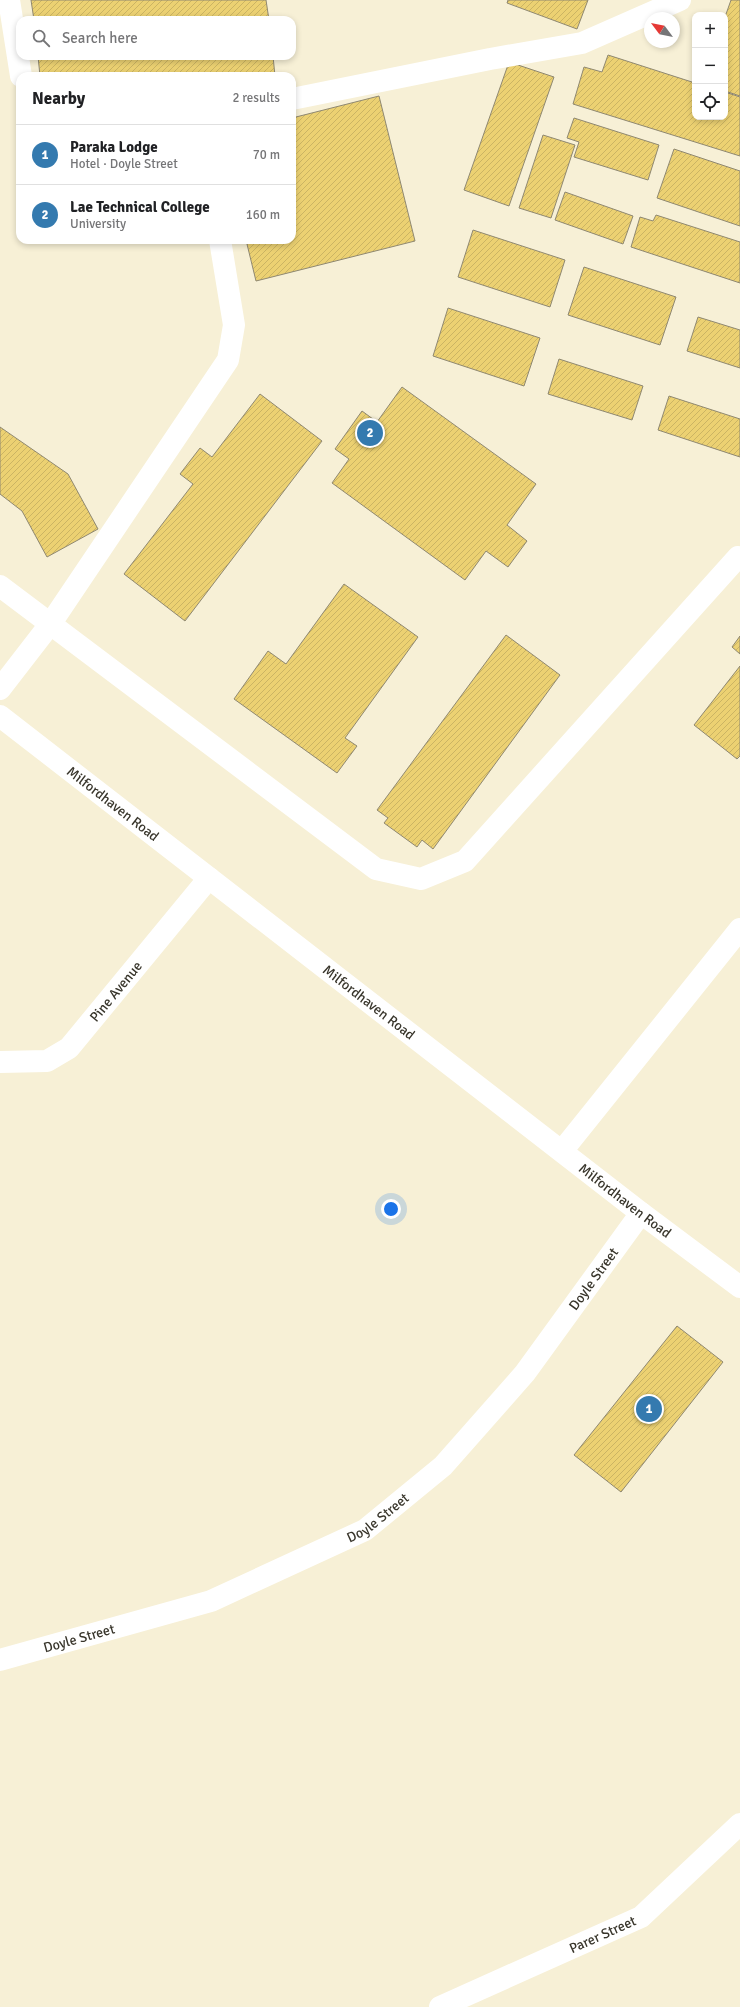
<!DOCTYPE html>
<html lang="en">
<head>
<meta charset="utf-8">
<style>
	body { margin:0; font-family:Signika,sans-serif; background:#f6f6f6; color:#202124 }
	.controls { position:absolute; right:12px; top:12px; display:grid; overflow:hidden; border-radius:8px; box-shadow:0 2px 6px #0003 }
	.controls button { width:36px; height:36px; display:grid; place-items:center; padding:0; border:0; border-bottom:1px solid #e0e0e0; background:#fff; color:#202124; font:20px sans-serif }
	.compass { position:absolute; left:644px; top:12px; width:36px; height:36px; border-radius:50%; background:#fff; box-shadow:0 2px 6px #0003; rotate:302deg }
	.you { position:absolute; left:391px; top:1209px; width:14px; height:14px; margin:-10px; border:3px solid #fff; border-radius:50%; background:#1a73e8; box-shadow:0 0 0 6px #1a73e833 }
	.badge { display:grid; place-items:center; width:26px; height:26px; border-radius:50%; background:#347aaf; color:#fff; font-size:13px; font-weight:700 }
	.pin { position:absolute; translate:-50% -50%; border:2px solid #fff; box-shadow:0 1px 4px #0006 }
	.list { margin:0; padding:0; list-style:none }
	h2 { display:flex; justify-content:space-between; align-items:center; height:52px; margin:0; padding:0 16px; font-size:17px }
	h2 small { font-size:13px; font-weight:400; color:#757577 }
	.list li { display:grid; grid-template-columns:26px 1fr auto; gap:12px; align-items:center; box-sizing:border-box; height:60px; padding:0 16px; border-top:1px solid #e0e0e0 }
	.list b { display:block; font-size:15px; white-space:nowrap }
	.list p { margin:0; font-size:13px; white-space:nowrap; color:#757577 }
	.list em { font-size:13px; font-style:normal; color:#757577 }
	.icon { flex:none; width:22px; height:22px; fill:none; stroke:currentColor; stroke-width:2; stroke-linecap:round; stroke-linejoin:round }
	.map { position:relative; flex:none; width:740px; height:2007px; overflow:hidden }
	.search { position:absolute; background:#fff; box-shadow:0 2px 6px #0003; left:16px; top:16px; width:280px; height:44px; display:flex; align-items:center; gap:10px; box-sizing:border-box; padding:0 14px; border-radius:12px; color:#757577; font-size:15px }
	.panel { position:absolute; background:#fff; box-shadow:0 2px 6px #0003; left:16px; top:72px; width:280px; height:172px; border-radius:12px }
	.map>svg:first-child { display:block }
	.building { fill:url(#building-hatch); stroke:#8f8871 }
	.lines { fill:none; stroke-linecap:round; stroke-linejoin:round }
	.street { stroke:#fff; stroke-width:22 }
	.secondary { stroke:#fff; stroke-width:22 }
	.labels { text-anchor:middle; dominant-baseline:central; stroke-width:3; stroke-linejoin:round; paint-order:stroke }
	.street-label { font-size:14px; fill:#38352b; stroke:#fefdf8 }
</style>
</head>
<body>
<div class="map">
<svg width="740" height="2007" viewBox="0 0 740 2007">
	<defs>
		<pattern id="building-hatch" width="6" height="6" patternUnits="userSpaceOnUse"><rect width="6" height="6" fill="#ecd172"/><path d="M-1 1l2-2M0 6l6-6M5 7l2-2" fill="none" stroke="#cbb463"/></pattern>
	</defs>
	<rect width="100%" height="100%" fill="#f7f0d6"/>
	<!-- building -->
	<g class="building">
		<path d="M31,0h235l3,20h-235z"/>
		<path d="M508,0h80l-11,29 -70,-26z"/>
		<path d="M731,0h9v96l-15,-5v-74z"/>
		<path d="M608,55l87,28v34h30v-25l15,5v59l-167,-52 11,-37 18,5z"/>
		<path d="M38,56h235l2,20h-235z"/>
		<path d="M509,62l45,15 -45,129 -45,-16z"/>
		<path d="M379,96l36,145 -159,40 -10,-41h46v-122z"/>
		<path d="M574,118l85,27 -11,35 -74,-23 5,-15 -12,-4z"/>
		<path d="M543,135l32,10 -24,73 -32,-10z"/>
		<path d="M674,149l66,22v55l-83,-28z"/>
		<path d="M565,192l68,24 -10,28 -68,-24z"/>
		<path d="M656,215l84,27v41l-109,-36 9,-30 13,4z"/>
		<path d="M473,230l92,30 -15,47 -92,-30z"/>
		<path d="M584,267l92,30 -16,48 -92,-30z"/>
		<path d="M448,308l92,30 -16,48 -91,-30z"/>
		<path d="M698,317l42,13v38l-53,-17z"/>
		<path d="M559,359l84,27 -11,34 -84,-26z"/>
		<path d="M402,387l134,97 -29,41 20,16 -19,26 -22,-16 -21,29 -133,-97 17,-24 -14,-10 27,-38 15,11z"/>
		<path d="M260,394l62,47 -137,180 -61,-47 69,-90 -13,-10 20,-26 12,9z"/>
		<path d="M669,396l71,23v38l-82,-27z"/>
		<path d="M0,427l68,47 30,55 -51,28 -25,-46 -22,-17z"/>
		<path d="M344,584l74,53 -73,101 12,8 -20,27 -103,-74 34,-48 18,13z"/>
		<path d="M506,635l54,40 -127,174 -11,-9 -5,7 -33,-24 4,-5 -11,-8z"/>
		<path d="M740,636v18l-8,-7z"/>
		<path d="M740,666v90l-3,3 -43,-34z"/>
		<path d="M677,1326l46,36 -102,130 -47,-37z"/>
	</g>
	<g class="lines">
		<!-- street -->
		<g class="street">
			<path d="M9,0l12,76"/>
			<path d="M292,99l198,-40 92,-16 98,-43"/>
			<path d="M0,586l376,283 45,10 44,-18 273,-304"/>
			<path d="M0,689l51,-66 177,-263 6,-35 -14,-85"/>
			<path id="s1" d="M0,1062l47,-1 22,-13 140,-170"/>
			<path d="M562,1151l178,-222"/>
			<path id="s2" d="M0,1660l211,-59 154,-71 78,-64 82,-93 116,-160"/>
			<path id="s3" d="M440,2007l201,-90 99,-93"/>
		</g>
		<!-- secondary -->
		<path class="secondary" id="s4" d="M0,716l641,497 99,74"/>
	</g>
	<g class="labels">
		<!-- street labels -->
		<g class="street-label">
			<text stroke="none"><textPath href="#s4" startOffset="143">Milfordhaven Road</textPath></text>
			<text stroke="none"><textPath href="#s1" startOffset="146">Pine Avenue</textPath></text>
			<text stroke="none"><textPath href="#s4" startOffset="467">Milfordhaven Road</textPath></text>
			<text stroke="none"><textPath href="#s4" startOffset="791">Milfordhaven Road</textPath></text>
			<text stroke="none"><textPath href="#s2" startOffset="730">Doyle Street</textPath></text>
			<text stroke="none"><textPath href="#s2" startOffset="406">Doyle Street</textPath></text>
			<text stroke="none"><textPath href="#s2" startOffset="82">Doyle Street</textPath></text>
			<text stroke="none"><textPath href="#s3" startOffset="178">Parer Street</textPath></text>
		</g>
	</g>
</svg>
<div class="controls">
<button>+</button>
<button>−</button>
<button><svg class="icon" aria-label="locate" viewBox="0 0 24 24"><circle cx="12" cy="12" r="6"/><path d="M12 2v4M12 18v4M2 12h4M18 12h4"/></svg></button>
</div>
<svg class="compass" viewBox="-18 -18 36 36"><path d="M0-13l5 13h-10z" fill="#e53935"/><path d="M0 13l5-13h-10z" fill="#757577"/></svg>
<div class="you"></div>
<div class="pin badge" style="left:649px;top:1409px">1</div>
<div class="pin badge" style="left:370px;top:433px">2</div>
<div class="search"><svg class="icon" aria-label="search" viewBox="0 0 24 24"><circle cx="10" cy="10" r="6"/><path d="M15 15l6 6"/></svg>Search here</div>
<section class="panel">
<h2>Nearby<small>2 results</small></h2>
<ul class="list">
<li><span class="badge">1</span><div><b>Paraka Lodge</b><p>Hotel · Doyle Street</p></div><em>70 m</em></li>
<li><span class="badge">2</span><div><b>Lae Technical College</b><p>University</p></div><em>160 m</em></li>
</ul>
</section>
</div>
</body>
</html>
